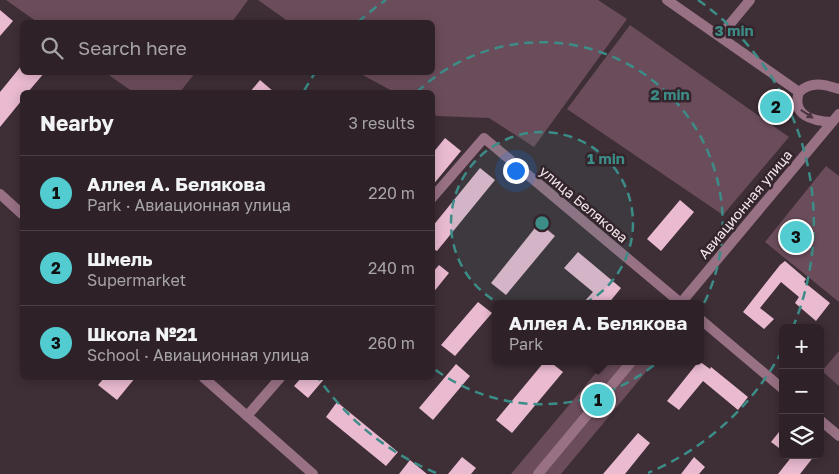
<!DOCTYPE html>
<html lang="en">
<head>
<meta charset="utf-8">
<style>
	body { margin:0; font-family:"Golos Text",sans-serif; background:#3a2f34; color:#f1f3f6 }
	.controls { position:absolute; right:15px; bottom:15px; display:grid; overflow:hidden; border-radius:8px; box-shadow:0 2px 12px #0003 }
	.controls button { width:45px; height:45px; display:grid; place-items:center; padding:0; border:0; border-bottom:1px solid #493f45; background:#2e2228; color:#f1f3f6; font:25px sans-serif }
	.you { position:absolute; left:515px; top:170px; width:18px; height:18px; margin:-12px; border:4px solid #fff; border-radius:50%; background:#1a73e8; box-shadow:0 0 0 8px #1a73e833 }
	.badge { display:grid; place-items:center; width:32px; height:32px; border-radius:50%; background:#52ccd0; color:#111; font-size:16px; font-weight:700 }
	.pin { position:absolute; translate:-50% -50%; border:2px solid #fff; box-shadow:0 1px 5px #0006 }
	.popup { position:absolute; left:492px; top:300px; width:212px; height:65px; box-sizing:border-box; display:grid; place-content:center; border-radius:8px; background:#2e2228; filter:drop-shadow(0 1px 4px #0005); font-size:16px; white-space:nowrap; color:#a7a4a8 }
	.popup b { font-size:19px; color:#f1f3f6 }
	.popup::after { content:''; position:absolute; left:50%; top:100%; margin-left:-10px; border:10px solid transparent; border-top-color:#2e2228 }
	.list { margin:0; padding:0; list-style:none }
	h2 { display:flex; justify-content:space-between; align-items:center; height:65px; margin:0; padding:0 20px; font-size:21px }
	h2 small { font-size:16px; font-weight:400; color:#a7a4a8 }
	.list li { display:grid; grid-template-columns:32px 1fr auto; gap:15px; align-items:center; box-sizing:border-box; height:75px; padding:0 20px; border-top:1px solid #493f45 }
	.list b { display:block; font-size:19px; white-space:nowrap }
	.list p { margin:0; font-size:16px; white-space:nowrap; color:#a7a4a8 }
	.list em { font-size:16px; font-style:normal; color:#a7a4a8 }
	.icon { flex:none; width:28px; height:28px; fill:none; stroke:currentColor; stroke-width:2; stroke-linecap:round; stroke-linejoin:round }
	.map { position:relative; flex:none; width:839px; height:474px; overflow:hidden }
	.search { position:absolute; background:#2e2228; box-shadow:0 2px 12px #0003; left:20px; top:20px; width:415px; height:55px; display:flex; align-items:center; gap:12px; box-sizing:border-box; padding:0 18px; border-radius:8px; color:#a7a4a8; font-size:19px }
	.panel { position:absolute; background:#2e2228; box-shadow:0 2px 12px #0003; left:20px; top:90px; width:415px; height:290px; border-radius:8px }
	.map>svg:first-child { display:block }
	.green { fill:#6b4c5b }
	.building { fill:#eabad1 }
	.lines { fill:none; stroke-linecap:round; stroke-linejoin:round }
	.minor { stroke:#987184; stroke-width:10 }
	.oneway { fill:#48343e }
	.ring { fill:none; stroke:#3c8c87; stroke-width:2.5; stroke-dasharray:9 6 }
	.labels { text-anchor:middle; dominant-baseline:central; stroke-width:5; stroke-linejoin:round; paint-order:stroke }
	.street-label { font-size:14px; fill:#f1e6eb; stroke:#34252c }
	.centre { fill:#3c8c87; stroke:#34252c; stroke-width:2.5 }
	.ring-label { font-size:15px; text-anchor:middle; font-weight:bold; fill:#3c8c87; stroke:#34252c; stroke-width:5; stroke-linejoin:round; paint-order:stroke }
</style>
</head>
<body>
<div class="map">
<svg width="839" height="474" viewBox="0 0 839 474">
	<rect width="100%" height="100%" fill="#3e2e36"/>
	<!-- green -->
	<g class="green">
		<path d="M6,0h242l-16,22h-195z"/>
		<path d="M258,0h340l29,19 -93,128 -45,-29 -52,-2 -4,-2 -1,-22h-38l-35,-19 73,-1v-50h-143z"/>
		<path d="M630,25l159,112 -66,78 -156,-106z"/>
		<path d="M106,73h89l-15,19h-47z"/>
		<path d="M826,166l13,10v126l-74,-60z"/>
		<path d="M839,351v35l-17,-15z"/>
		<path d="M606,361h49l-94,113h-50z"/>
	</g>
	<!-- building -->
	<g class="building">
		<path d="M0,10l13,11 -13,15z"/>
		<path d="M22,65v7h23l-17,20h-6v8l-22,27v-35z"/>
		<path d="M260,80l14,12h-24z"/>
		<path d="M781,99l3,12 -13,3 -3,-11z"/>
		<path d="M445,138l16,13 -29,35v-32z"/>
		<path d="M480,168l15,12 -58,71 -5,-3v-21z"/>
		<path d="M680,200l14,12 -33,39 -14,-12z"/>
		<path d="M539,223l16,13 -49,59 -15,-12z"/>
		<path d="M578,252l43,36 -13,16h-26l11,-12 -29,-24z"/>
		<path d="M785,261l21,18 -2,3 26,21 -14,18 -21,-18 4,-6 -18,-15 -21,26 14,11 -10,10 -21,-17 37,-47z"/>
		<path d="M439,265l10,8 -17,21v-21z"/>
		<path d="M478,302l14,11 -37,43 -14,-11z"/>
		<path d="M545,361h4l14,11 -51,61 -16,-13z"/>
		<path d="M699,361l11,8 1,-2 37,30 -10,13 -35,-29 -24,29 -12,-9z"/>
		<path d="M456,364l14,12 -37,44 -14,-12z"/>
		<path d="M104,378h31l-18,22 -19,-15z"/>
		<path d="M301,378h24l-17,20 -14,-12z"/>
		<path d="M337,402l61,50 -12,14 -60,-49z"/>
		<path d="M783,427v24l-12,-9z"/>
		<path d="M638,433l12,10 -25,31h-22z"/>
		<path d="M793,455h22l-15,19h-22z"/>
		<path d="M462,457l14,11 -5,6h-23z"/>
		<path d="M694,457l11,10 -6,7h-18z"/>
		<path d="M410,460l17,14h-28z"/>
	</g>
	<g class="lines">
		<!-- minor -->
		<g class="minor">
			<path d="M667,0l132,92"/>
			<path d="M720,36l30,-36"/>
			<path d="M799,92c-8,24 14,29 33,30"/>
			<path d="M799,92c12,-11 25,-8 40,-3"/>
			<path d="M0,194l22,20"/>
			<path d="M432,198l52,-60 198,166"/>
			<path d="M680,304l159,-190"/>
			<path d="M700,319l83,70"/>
			<path d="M204,378l109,96"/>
			<path d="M247,416l33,-38"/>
			<path d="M820,420l19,16"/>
			<path d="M538,474l94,-113"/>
		</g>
	</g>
	<!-- one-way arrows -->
	<defs><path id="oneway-solid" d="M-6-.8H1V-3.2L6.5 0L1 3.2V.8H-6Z" transform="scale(1.25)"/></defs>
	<use class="oneway" href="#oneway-solid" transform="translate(807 114) rotate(34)"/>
	<!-- distance rings -->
	<circle cx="542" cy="223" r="91" fill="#3c8c87" fill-opacity=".12"/>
	<g class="ring">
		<circle cx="542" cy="223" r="91"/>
		<path d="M417 92A181 181 0 1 1 433 368"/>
		<path d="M782 351A272 272 0 0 1 648 473M436 473A272 272 0 0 1 319 379M304 91A272 272 0 0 1 315 73M358 22A272 272 0 0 1 386 0M698 0A272 272 0 0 1 793 327"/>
	</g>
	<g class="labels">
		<!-- street labels -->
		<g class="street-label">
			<text transform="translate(584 204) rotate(40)">улица Белякова</text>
			<text transform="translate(745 204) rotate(-50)">Авиационная улица</text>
		</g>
	</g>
	<circle cx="542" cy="223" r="8" class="centre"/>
	<g class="ring-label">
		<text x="734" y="36">3 min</text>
		<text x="670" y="100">2 min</text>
		<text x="606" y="164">1 min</text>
	</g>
</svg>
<div class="controls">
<button>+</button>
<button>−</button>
<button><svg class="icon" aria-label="layers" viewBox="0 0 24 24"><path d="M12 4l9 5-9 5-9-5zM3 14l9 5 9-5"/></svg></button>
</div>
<div class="you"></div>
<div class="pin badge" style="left:598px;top:400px">1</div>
<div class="popup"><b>Аллея А. Белякова</b>Park</div>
<div class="pin badge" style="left:776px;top:107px">2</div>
<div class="pin badge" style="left:796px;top:237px">3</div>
<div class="search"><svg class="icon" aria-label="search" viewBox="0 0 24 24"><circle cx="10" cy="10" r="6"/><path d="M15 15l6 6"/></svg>Search here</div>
<section class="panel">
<h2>Nearby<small>3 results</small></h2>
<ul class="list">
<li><span class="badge">1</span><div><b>Аллея А. Белякова</b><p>Park · Авиационная улица</p></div><em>220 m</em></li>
<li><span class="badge">2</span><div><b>Шмель</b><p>Supermarket</p></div><em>240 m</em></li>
<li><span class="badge">3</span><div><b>Школа №21</b><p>School · Авиационная улица</p></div><em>260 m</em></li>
</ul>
</section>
</div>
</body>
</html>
